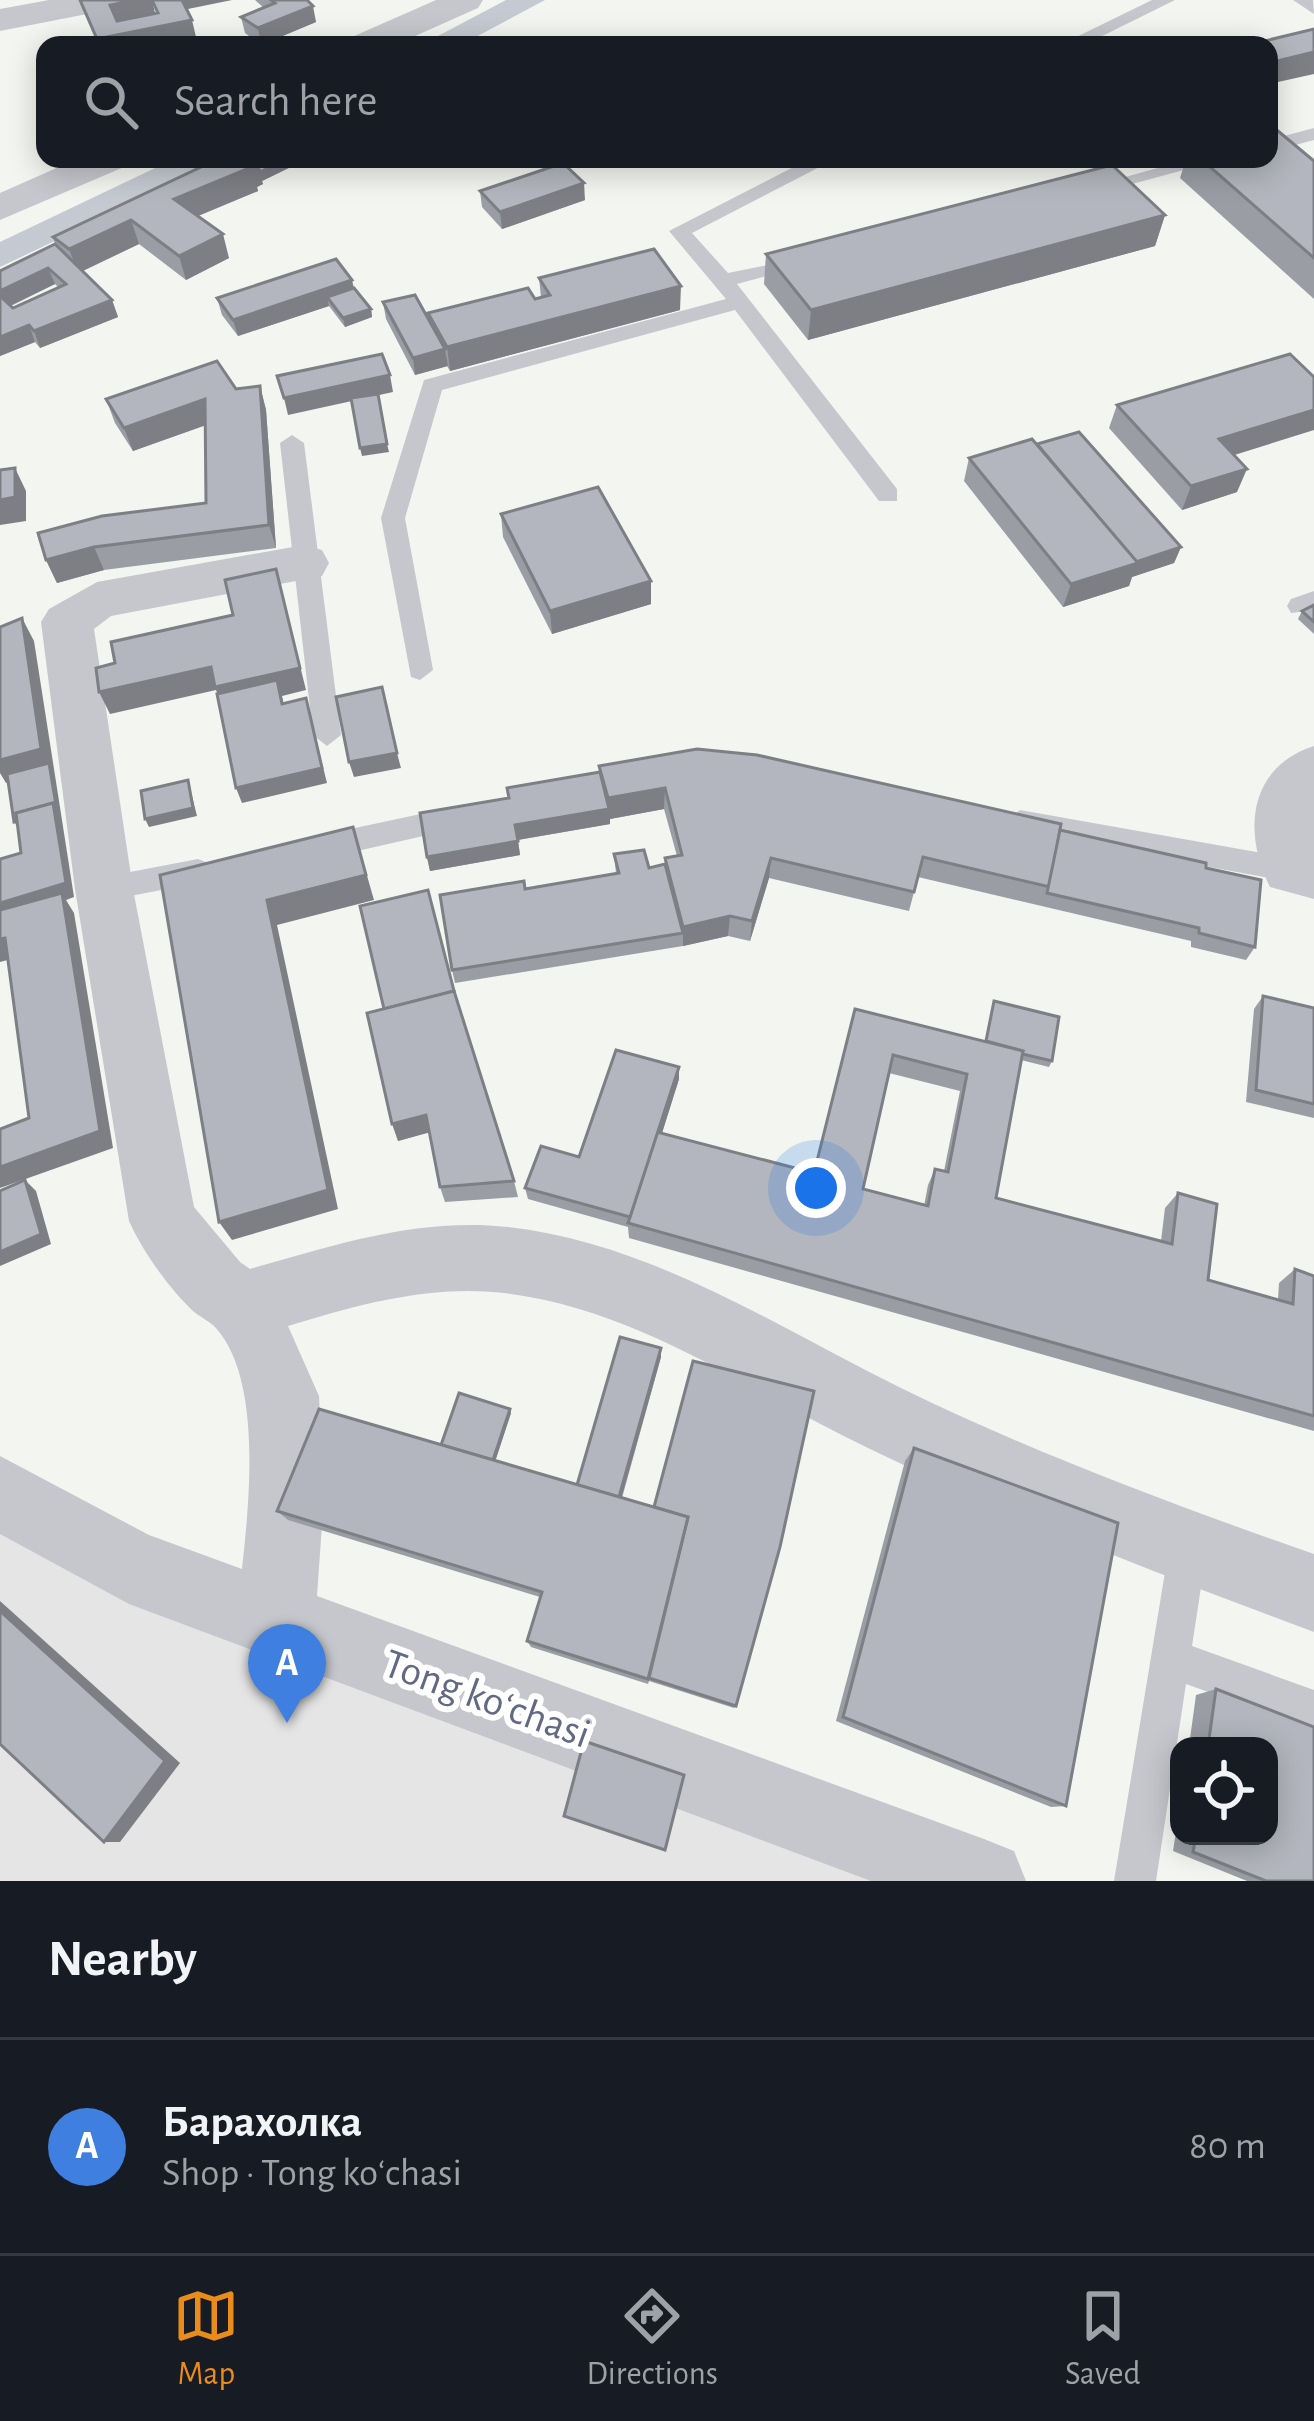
<!DOCTYPE html>
<html lang="en">
<head>
<meta charset="utf-8">
<style>
	body { margin:0; font-family:"Alegreya Sans",sans-serif; background:#20242c; color:#f1f3f6 }
	.controls { position:absolute; right:36px; bottom:36px; display:grid; overflow:hidden; border-radius:24px; box-shadow:0 6px 30px #0003 }
	.controls button { width:108px; height:108px; display:grid; place-items:center; padding:0; border:0; border-bottom:3px solid #363941; background:#171b24; color:#f1f3f6; font:60px sans-serif }
	.you { position:absolute; left:816px; top:1188px; width:42px; height:42px; margin:-30px; border:9px solid #fff; border-radius:50%; background:#1a73e8; box-shadow:0 0 0 18px #1a73e833 }
	.badge { display:grid; place-items:center; width:78px; height:78px; border-radius:50%; background:#e98c1c; color:#fff; font-size:39px; font-weight:700 }
	.pin { position:absolute; translate:-50% -99px; filter:drop-shadow(0 3px 6px #0008) }
	.pin::after { content:''; position:absolute; top:63px; width:42px; height:36px; background:inherit; clip-path:polygon(0 0,100% 0,50% 100%) }
	.list { margin:0; padding:0; list-style:none }
	h2 { display:flex; justify-content:space-between; align-items:center; height:156px; margin:0; padding:0 48px; font-size:51px }
	h2 small { font-size:39px; font-weight:400; color:#9ea1a6 }
	.list li { display:grid; grid-template-columns:78px 1fr auto; gap:36px; align-items:center; box-sizing:border-box; height:216px; padding:0 48px; border-top:3px solid #363941 }
	.list b { display:block; font-size:45px; white-space:nowrap }
	.list p { margin:0; font-size:39px; white-space:nowrap; color:#9ea1a6 }
	.list em { font-size:39px; font-style:normal; color:#9ea1a6 }
	.icon { flex:none; width:66px; height:66px; fill:none; stroke:currentColor; stroke-width:2; stroke-linecap:round; stroke-linejoin:round }
	.map { position:relative; flex:none; width:1314px; height:1881px; overflow:hidden }
	.search { position:absolute; background:#171b24; box-shadow:0 6px 30px #0003; left:36px; right:36px; top:36px; height:132px; display:flex; align-items:center; gap:30px; box-sizing:border-box; padding:0 42px; border-radius:24px; color:#9ea1a6; font-size:45px }
	.sheet { height:372px; background:#171b24 }
	nav { display:flex; justify-content:space-around; align-items:center; box-sizing:border-box; height:168px; border-top:3px solid #363941; background:#171b24; font-size:33px; color:#9ea1a6 }
	nav a { display:grid; justify-items:center; gap:6px }
	nav .on { color:#e98c1c }
	.map>svg:first-child { display:block }
	.built { fill:#e4e5e4 }
	.lines { fill:none; stroke-linecap:round; stroke-linejoin:round }
	.canal { fill:#c5cad2; fill-rule:evenodd }
	.service { fill:#c6c7cc; fill-rule:evenodd }
	.minor { fill:#c6c7cc; fill-rule:evenodd }
	.wall { fill:#9a9da3; fill-rule:evenodd }
	.shaded-wall { fill:#7d7f85 }
	.building { fill:#b3b6be; stroke:#7d7f85; stroke-width:3; fill-rule:evenodd }
	.labels { text-anchor:middle; dominant-baseline:central; stroke-width:12; stroke-linejoin:round; paint-order:stroke }
	.near-street-label { font-size:42px; fill:#626a83; stroke:#fff }
</style>
</head>
<body>
<div class="map">
<svg width="1314" height="1881" viewBox="0 0 1314 1881">
	<rect width="100%" height="100%" fill="#f3f5f0"/>
	<!-- built -->
	<path class="built" d="M0,1481l972,400h-972z"/>
	<g class="lines">
		<!-- canal -->
		<g class="canal">
			<path d="M506,0h39l-84,45h-40z"/>
			<path d="M174,159h44l-5,7 -213,101v-25z"/>
		</g>
		<!-- service -->
		<g class="service">
			<path d="M1152,0h23l-91,45h-24z"/>
			<path d="M1293,0h20l1,14z"/>
			<path d="M1314,128v12l-45,12v-12z"/>
			<path d="M809,159h26l-143,74 36,40 80,-16v8l-71,19 160,205v12h-18l-144,-191 -293,80 -37,128 28,152 -13,10 -9,-3 -30,-159 43,-138 302,-81 -57,-68z"/>
			<path d="M1190,159h34l-132,36 -10,-6z"/>
			<path d="M292,435l12,8 37,292 -14,11 -14,-11 -33,-292z"/>
			<path d="M1314,591v19l-23,3 -4,-7 4,-7z"/>
			<path d="M463,805l14,11 -14,11 -141,32 -10,-4 -4,-8 4,-8 10,-4z"/>
			<path d="M1020,810l271,48 10,4 5,8 -5,8 -10,4 -271,-50 -14,-11z"/>
			<path d="M198,859l10,4 5,8 -5,8 -10,4 -94,18 -10,-3 -5,-9 5,-9 10,-3z"/>
			<path d="M1188,1529l13,6 6,13 -15,98 122,44v40l-128,-46 -30,197h-42l55,-333 6,-13z"/>
		</g>
		<!-- minor -->
		<g class="minor">
			<path d="M49,0h74l-5,8 -118,23v-22z"/>
			<path d="M436,0h47l-5,8 -83,37h-48l5,-8z"/>
			<path d="M77,159h53l-6,8 -124,53v-27z"/>
			<path d="M304,545l18,5 7,13 -7,13 -211,40 -17,13 39,260 61,318 46,55 10,7c84,-24 169,-52 258,-42 143,16 267,99 393,161 133,65 273,117 413,166v78c-151,-56 -301,-114 -446,-184 -117,-56 -225,-136 -357,-154 -76,-11 -151,10 -223,32l31,70 5,100 -7,100 667,243 30,12 12,30h-155l-742,-277 -129,-70v-78l149,79 93,34c7,-65 21,-190 -27,-242 -6,-6 -15,-10 -22,-16 -25,-24 -50,-59 -64,-90l-54,-332 -34,-267 8,-13 48,-27z"/>
			<path d="M1314,746v153l-44,-12c-28,-56 -21,-120 44,-141z"/>
		</g>
	</g>
	<!-- wall -->
	<g class="wall">
		<path d="M255,0h52l9,22 -55,23 -16,-12 -4,-16 23,-9z"/>
		<path d="M218,159h82l1,3 -39,19 1,3 -6,3 1,4 -60,25 31,42 -43,22 -47,-36 -56,27 29,29 6,17 -78,31 -5,-6 -35,14v-85l55,-27 -2,-7zM55,284l3,3 -45,21 -2,-2z"/>
		<path d="M1186,159l128,2v138l-134,-121z"/>
		<path d="M480,191l105,9 -83,29 -20,-22z"/>
		<path d="M1165,215l-10,31 -347,94 -44,-56 2,-30z"/>
		<path d="M539,278l141,32 -230,61 -3,-5 -32,9 -29,-56 -3,-17 46,18 -1,-7 107,-14 6,-2z"/>
		<path d="M354,288l17,21 1,8 -27,10 -16,-21 -91,30 -16,-21 -5,-17z"/>
		<path d="M260,386l6,24 10,138 -172,22 -47,13 -11,-23 160,-57 -1,-78 -72,26 -18,-28 -9,-24z"/>
		<path d="M1117,405l117,50 3,37 -55,18 -73,-82z"/>
		<path d="M1037,444l144,103 -7,16 -42,14 -3,9 -66,21 -99,-126 5,-23z"/>
		<path d="M501,514l150,90 -99,30 -49,-97z"/>
		<path d="M1314,605v29l-16,-15 4,-8z"/>
		<path d="M599,766l461,64 146,38 49,79 -9,13 -55,-13v-6l-273,-64 -9,34 -140,-33 -19,63 -22,-5 -45,10 -228,37 -3,-13 73,-81 91,-16 -2,-19 35,14 16,-4v-6l12,-2 -13,-47 -54,10v5l-92,16 2,15 -90,16 -3,-14 81,-59 92,-26z"/>
		<path d="M454,991l60,190 4,16 -73,5 -5,-15 -11,-55 -31,9z"/>
		<path d="M1263,996l51,12v110l-68,-16 8,-93z"/>
		<path d="M994,1001l58,60 -3,6 -28,-7 -25,138 165,43 4,-33 13,-15 30,87 70,20 1,-17 16,-14 19,7v155l-685,-193 -1,-11 -100,-28 -3,-11 54,-31 100,-78 -17,54 152,40 41,-164 130,32zM889,1073l71,18 -16,80 -9,-2 -7,16 -4,21 -61,-17z"/>
		<path d="M661,1348v9l-39,141 114,208 -2,2 -85,-27 -1,3 -117,-37 -4,-6 13,-44 -252,-77 -11,-9 164,-66 70,-32 -16,48 82,24z"/>
		<path d="M914,1448l152,358 -15,1 -215,-86 69,-260z"/>
		<path d="M1216,1689l98,38v154h-67l-74,-30 6,-39v24h90v-90h-80l7,-51z"/>
	</g>
	<!-- shaded-wall -->
	<g class="shaded-wall">
		<path d="M136,0h16l3,13 -41,8 -4,-16z"/>
		<path d="M180,0h52l-49,10z"/>
		<path d="M313,6l3,16 -55,23 -3,-17z"/>
		<path d="M192,20l4,17 -42,8h-56l-1,-6z"/>
		<path d="M1314,52v22l-45,10v-21z"/>
		<path d="M300,159l1,3 -39,19 1,3 -6,3 1,4 -77,32 -7,-24 83,-39z"/>
		<path d="M584,183l1,17 -83,29 -2,-17z"/>
		<path d="M1165,215l-10,31 -347,94 3,-30z"/>
		<path d="M131,220l8,24 -61,29 -9,-24z"/>
		<path d="M223,234l6,24 -43,22 -7,-24z"/>
		<path d="M48,268l7,16 -52,25 -3,-7v-11z"/>
		<path d="M352,280l4,17h-29l2,9 -91,30 -5,-16z"/>
		<path d="M681,286l-1,24 -230,61 -3,-24z"/>
		<path d="M112,300l6,17 -78,31 -6,-17z"/>
		<path d="M371,309l1,8 -27,10 -2,-9z"/>
		<path d="M29,325l6,17 -35,14v-19z"/>
		<path d="M445,349l3,17 -33,9 -2,-17z"/>
		<path d="M390,375l3,17 -105,23 -4,-17z"/>
		<path d="M260,386l6,24 10,138 -7,-23z"/>
		<path d="M205,399l7,24 -79,28 -9,-23z"/>
		<path d="M1314,410v20l-105,33 10,-24z"/>
		<path d="M387,444l2,8 -27,4 -2,-8z"/>
		<path d="M15,468l11,23v30l-26,4v-25z"/>
		<path d="M1247,469l-10,23 -55,18 9,-24z"/>
		<path d="M94,547l10,23 -47,13 -11,-23z"/>
		<path d="M1181,547l-7,16 -42,14 -3,9 -66,21 8,-23z"/>
		<path d="M276,569l30,121 -24,6 5,23 -64,-10 -7,-19 -106,24 -11,-22 112,-25z"/>
		<path d="M651,581v23l-99,30 -2,-23z"/>
		<path d="M22,618l12,23 40,256 -8,3 8,13 39,235 -113,40v-21l100,-36 -100,-212v-16l66,-20 -52,-61 36,-51 -44,12 -6,-10v-13z"/>
		<path d="M306,698l21,85 -85,20 -6,-15z"/>
		<path d="M397,753l4,15 -47,9 -5,-15z"/>
		<path d="M188,780l9,36 -48,11 -4,-8z"/>
		<path d="M665,788l-1,21 -54,10v5l-93,16 -2,-15 93,-16v-11z"/>
		<path d="M353,827l21,73 -97,25 61,284 -106,31 -13,-18 48,-322z"/>
		<path d="M518,841l2,14 -90,16 -3,-14z"/>
		<path d="M771,858l-2,20 -19,63 2,-20z"/>
		<path d="M730,916l-2,20 -45,10v-19z"/>
		<path d="M5,938l14,19 -19,5v-23z"/>
		<path d="M679,1067v12l-47,149 -1,-11z"/>
		<path d="M426,1115l5,17 -33,9 -6,-17z"/>
		<path d="M25,1180l11,11 15,53 -51,22v-14z"/>
		<path d="M661,1348v9l-42,149v-6z"/>
		<path d="M510,1409l1,4 -18,55 -2,-3z"/>
		<path d="M0,1601l180,162 -60,79h-16l-104,-231z"/>
	</g>
	<!-- building -->
	<g class="building">
		<path d="M80,0h56l-26,5 7,16 41,-8 -6,-13h30l10,20 -95,19z"/>
		<path d="M271,0h36l6,6 -55,22 -17,-11 34,-14z"/>
		<path d="M1314,29v23l-45,11v-18h-21z"/>
		<path d="M1272,126l42,35v97l-113,-99h68v-32z"/>
		<path d="M218,159l39,1 -9,4 4,3 -78,32 49,35 -44,22 -48,-36 -62,29 -16,-12z"/>
		<path d="M255,159h32l-27,13z"/>
		<path d="M563,163l21,20 -84,29 -20,-21z"/>
		<path d="M1112,165l53,50 -354,95 -45,-56z"/>
		<path d="M55,244l57,56 -78,31 -5,-6 -29,12v-41l13,12 53,-24 -18,-16 -48,23v-20z"/>
		<path d="M654,249l27,37 -234,61 -19,-34 100,-25 7,11 15,-4 -11,-17z"/>
		<path d="M336,259l16,21 -119,40 -16,-22z"/>
		<path d="M354,288l17,21 -28,9 -16,-21z"/>
		<path d="M415,295l30,54 -32,9 -30,-56z"/>
		<path d="M382,354l8,21 -106,23 -7,-22z"/>
		<path d="M1290,354l24,23v33l-95,29 28,30 -56,17 -74,-81z"/>
		<path d="M217,361l19,28 24,-3 9,139 -175,22 -48,13 -8,-27 64,-17 104,-13 -1,-104 -81,29 -18,-29z"/>
		<path d="M378,394l9,50 -27,4 -9,-50z"/>
		<path d="M1079,432l102,115 -45,15 -99,-118z"/>
		<path d="M1032,439l106,124 -67,21 -102,-126z"/>
		<path d="M15,468v29l-15,3v-30z"/>
		<path d="M598,487l53,94 -101,30 -49,-97z"/>
		<path d="M276,569l24,99 -85,19 -4,-20 -112,25 -3,-24 19,-5 -4,-21 122,-27 -8,-35z"/>
		<path d="M1314,605v17l-12,-11z"/>
		<path d="M22,618l19,131 -41,11v-133z"/>
		<path d="M277,680l5,24 24,-6 16,70 -86,20 -19,-94z"/>
		<path d="M382,687l15,66 -48,9 -13,-65z"/>
		<path d="M697,749l60,6 304,69 -11,63 -127,-30 -9,35 -143,-34 -19,63 -22,-5 -47,11 -18,-69 17,-3 -17,-67 -57,10 -9,-32z"/>
		<path d="M49,763l8,48 -4,-8 -37,10 1,8 -3,1 -7,-48z"/>
		<path d="M600,772l9,37 -94,16 3,16 -91,16 -7,-44 89,-15 -2,-10z"/>
		<path d="M188,780l5,28 -48,11 -4,-28z"/>
		<path d="M53,803l13,80 -66,20v-44l21,-6 -5,-40z"/>
		<path d="M353,827l13,48 -99,25 61,290 -109,32 -59,-347z"/>
		<path d="M1060,830l146,33v5l55,12 -6,67 -56,-14v-5l-152,-35z"/>
		<path d="M644,850l5,18 16,-4 18,69 -231,37 -12,-75 84,-14 1,8 94,-16 -5,-19z"/>
		<path d="M428,890l26,101 -70,18 -24,-103z"/>
		<path d="M62,893l38,238 -100,36v-38l29,-11 -24,-180 -5,1v-29z"/>
		<path d="M454,991l60,190 -74,6 -14,-72 -34,9 -25,-111z"/>
		<path d="M1263,996l51,12v96l-58,-14z"/>
		<path d="M994,1001l65,16 -7,44 -30,-7 1,-3 -37,-10z"/>
		<path d="M855,1009l168,42 -27,147 176,46 6,-51 39,11 -9,76 85,24 2,-35 19,7v140l-686,-193 29,-91 157,41zM893,1055l74,19 -19,98 -13,-3 -7,37 -65,-17z"/>
		<path d="M616,1050l63,17 -49,150 -105,-29 16,-42 38,11z"/>
		<path d="M25,1180l16,54 -41,18v-61z"/>
		<path d="M620,1337l41,11 -42,149 -42,-12z"/>
		<path d="M693,1361l121,30 -34,156 -44,159 -87,-28 39,-161 -34,-10z"/>
		<path d="M459,1393l51,16 -17,51 -52,-15z"/>
		<path d="M319,1409l369,108 -40,162 -121,-38 15,-49 -265,-81z"/>
		<path d="M914,1448l204,75 -52,283 -223,-89z"/>
		<path d="M0,1611l165,150 -61,81 -104,-98z"/>
		<path d="M1216,1689l98,38v154h-48l-73,-29 3,-16h73v-90h-61z"/>
		<path d="M584,1741l100,34 -19,75 -101,-34z"/>
	</g>
	<g class="labels">
		<!-- near-street labels -->
		<g class="near-street-label">
			<text transform="translate(487 1699) rotate(20)">Tong koʻchasi</text>
		</g>
	</g>
</svg>
<div class="controls">
<button><svg class="icon" aria-label="locate" viewBox="0 0 24 24"><circle cx="12" cy="12" r="6"/><path d="M12 2v4M12 18v4M2 12h4M18 12h4"/></svg></button>
</div>
<div class="you"></div>
<div class="pin badge" style="left:287px;top:1723px;background:#3f7fe0">A</div>
<div class="search"><svg class="icon" aria-label="search" viewBox="0 0 24 24"><circle cx="10" cy="10" r="6"/><path d="M15 15l6 6"/></svg>Search here</div>
</div>
<section class="sheet">
<h2>Nearby<small></small></h2>
<ul class="list">
<li><span class="badge" style="background:#3f7fe0">A</span><div><b>Барахолка</b><p>Shop · Tong koʻchasi</p></div><em>80 m</em></li>
</ul>
</section>
<nav>
<a class="on"><svg class="icon" aria-label="map" viewBox="0 0 24 24"><path d="M3 6l6-2 6 2 6-2v14l-6 2-6-2-6 2zM9 4v14M15 6v14"/></svg>Map</a>
<a><svg class="icon" aria-label="directions" viewBox="0 0 24 24"><path d="M12 3l9 9-9 9-9-9zM9 14v-3h6M13 9l2 2-2 2"/></svg>Directions</a>
<a><svg class="icon" aria-label="saved" viewBox="0 0 24 24"><path d="M7 4h10v16l-5-4-5 4z"/></svg>Saved</a>
</nav>
</body>
</html>
